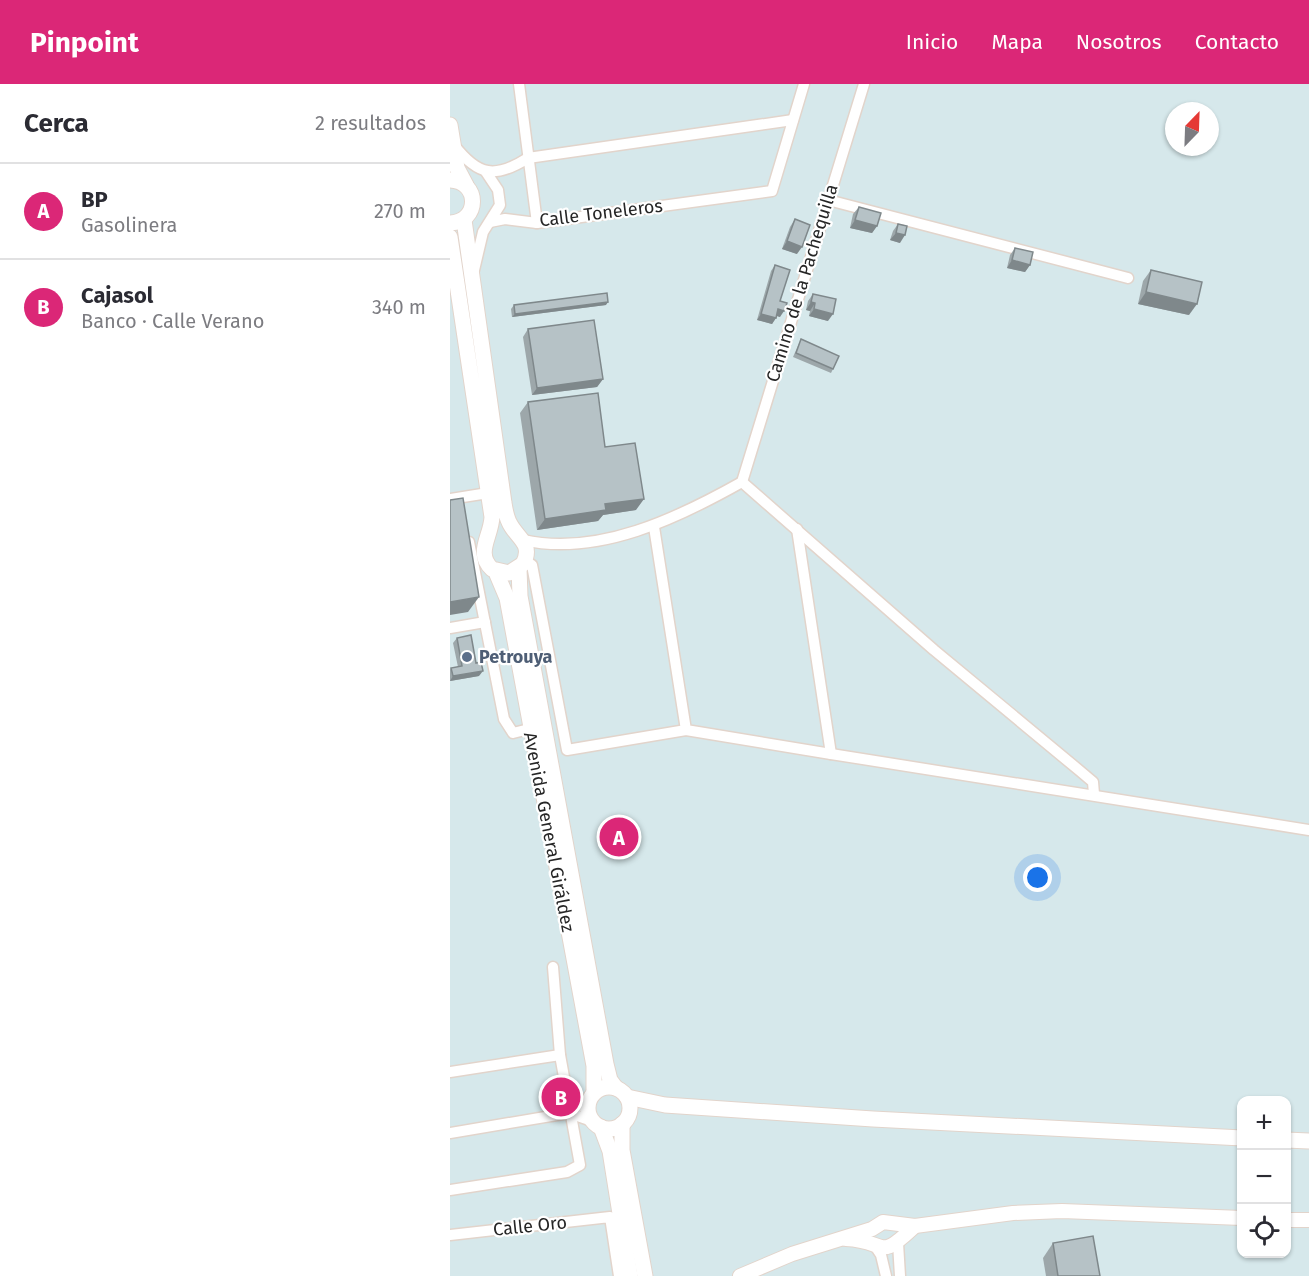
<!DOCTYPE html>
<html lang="es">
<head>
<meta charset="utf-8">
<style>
	body { margin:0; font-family:"Fira Sans",sans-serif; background:#f7f7f7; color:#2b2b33 }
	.controls { position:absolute; right:18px; bottom:18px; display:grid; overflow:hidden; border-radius:12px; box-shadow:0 2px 4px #0004 }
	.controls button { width:54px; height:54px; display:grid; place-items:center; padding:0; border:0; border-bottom:2px solid #e1e1e2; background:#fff; color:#2b2b33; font:30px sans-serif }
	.compass { position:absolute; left:715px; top:18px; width:54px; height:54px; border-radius:50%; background:#fff; box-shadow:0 2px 4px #0004; rotate:23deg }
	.you { position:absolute; left:588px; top:794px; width:21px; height:21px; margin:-15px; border:4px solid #fff; border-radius:50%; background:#1a73e8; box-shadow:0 0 0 9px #1a73e833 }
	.badge { display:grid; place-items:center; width:39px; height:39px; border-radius:50%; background:#db2777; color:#fff; font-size:20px; font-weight:700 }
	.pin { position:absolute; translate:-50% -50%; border:3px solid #fff; box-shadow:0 2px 6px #0006 }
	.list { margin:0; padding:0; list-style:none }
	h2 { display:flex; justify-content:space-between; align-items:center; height:78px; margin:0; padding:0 24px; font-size:26px }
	h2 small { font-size:20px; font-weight:400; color:#7c7c81 }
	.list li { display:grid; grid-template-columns:39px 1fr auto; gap:18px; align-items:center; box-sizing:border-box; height:96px; padding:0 24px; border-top:2px solid #e1e1e2 }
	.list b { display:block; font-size:22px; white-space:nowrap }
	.list p { margin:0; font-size:20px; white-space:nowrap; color:#7c7c81 }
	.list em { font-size:20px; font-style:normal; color:#7c7c81 }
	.icon { flex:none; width:33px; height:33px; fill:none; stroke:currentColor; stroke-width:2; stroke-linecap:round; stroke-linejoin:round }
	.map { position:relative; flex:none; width:859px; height:1192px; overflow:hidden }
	header { display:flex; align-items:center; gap:36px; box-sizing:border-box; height:84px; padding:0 30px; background:#db2777; color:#fff }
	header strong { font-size:28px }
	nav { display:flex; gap:33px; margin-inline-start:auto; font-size:21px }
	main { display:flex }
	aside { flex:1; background:#fff }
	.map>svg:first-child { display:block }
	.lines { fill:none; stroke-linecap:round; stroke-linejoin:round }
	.minor-casing { stroke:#e2d4cb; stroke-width:13 }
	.tertiary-casing { stroke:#e2d4cb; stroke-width:16 }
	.secondary-casing { stroke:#e2d4cb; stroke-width:17 }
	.minor { stroke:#fff; stroke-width:10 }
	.tertiary { stroke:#fff; stroke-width:14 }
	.secondary { stroke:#fff; stroke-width:15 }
	.wall { fill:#9da7aa }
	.shaded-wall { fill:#7f888b }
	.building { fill:#b6c2c6; stroke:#7f888b; stroke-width:1.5 }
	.service-dot { fill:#5c6f8a; stroke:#fff; stroke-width:2 }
	.labels { text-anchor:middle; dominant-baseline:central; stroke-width:4.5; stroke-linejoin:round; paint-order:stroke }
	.street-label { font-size:18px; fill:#262626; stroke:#fff }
	.service-label { font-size:18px; font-weight:bold; fill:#4e5e75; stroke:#fff; text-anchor:start }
</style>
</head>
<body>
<header>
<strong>Pinpoint</strong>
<nav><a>Inicio</a><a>Mapa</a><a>Nosotros</a><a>Contacto</a></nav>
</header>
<main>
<aside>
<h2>Cerca<small>2 resultados</small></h2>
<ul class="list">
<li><span class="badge">A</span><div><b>BP</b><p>Gasolinera</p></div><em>270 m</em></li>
<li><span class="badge">B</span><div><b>Cajasol</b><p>Banco · Calle Verano</p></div><em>340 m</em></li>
</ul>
</aside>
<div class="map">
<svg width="859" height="1192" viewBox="0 0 859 1192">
	<rect width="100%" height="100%" fill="#d6e8eb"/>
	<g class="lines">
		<!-- minor casing -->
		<g class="minor-casing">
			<g id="minor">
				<path d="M69,0l18,139"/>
				<path d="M4,61c24,31 41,34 74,13l265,-38"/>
				<path d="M378,116l300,78"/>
				<path d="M40,138l15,-3 32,4 235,-32 32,-107"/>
				<path d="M24,186l9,-38 17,-27 -2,-15 -12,-18"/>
				<path d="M292,398l192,168 146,121 13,11 1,12"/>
				<path d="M292,398l122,-398"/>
				<path d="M0,415l38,-6"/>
				<path d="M204,443l32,203 145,24 -34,-225"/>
				<path d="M73,456c75,17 155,-22 219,-58"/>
				<path d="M19,458l35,177 9,14 16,-4"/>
				<path d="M75,477l7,4 35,185 119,-20"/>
				<path d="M0,544l35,-6"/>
				<path d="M381,670l478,76"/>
				<path d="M0,988l110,-17"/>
				<path d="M119,1029l23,8"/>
				<path d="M0,1049l119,-20 21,-14"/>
				<path d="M0,1106l117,-18 13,-7 -20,-110 -7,-88"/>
				<path d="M0,1151l160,-18 9,59"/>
				<path d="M448,1159l2,33"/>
				<path d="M425,1162l6,9 5,21"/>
			</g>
		</g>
		<!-- tertiary casing -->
		<g class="tertiary-casing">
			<g id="tertiary">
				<path d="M836,1136h23"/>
				<path d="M396,1155c43,2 30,24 69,-13"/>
				<path d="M290,1192l52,-22 80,-25 11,-7 32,4 98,-13 49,-2 180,7"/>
			</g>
		</g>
		<!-- secondary casing -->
		<g class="secondary-casing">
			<g id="secondary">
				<path d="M0,41l7,43 9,17"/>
				<path d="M0,96c30,1 30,42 0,43"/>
				<path d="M0,153l42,280c-1,20 -17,36 0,52l17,4 14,-9c11,-21 -7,-26 -14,-42 -3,-6 -4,-13 -5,-19l-40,-283"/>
				<path d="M69,484l1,28 86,468 4,16 6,8"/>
				<path d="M46,488l11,26 87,468v27"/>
				<circle cx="159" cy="1024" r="21"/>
				<path d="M177,1013l38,8 208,14 369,19"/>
				<path d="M172,1040v26l23,126"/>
				<path d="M151,1043l9,24 20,125"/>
				<path d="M836,1056l23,1"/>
			</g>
		</g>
		<!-- minor -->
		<use href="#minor" class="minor"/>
		<!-- tertiary -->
		<use href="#tertiary" class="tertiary"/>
		<!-- secondary -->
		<use href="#secondary" class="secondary"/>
	</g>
	<!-- wall -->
	<g class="wall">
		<path d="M409,123l18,19 -5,7 -22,-5 3,-14z"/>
		<path d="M345,135l2,35 -15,-5 8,-22z"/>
		<path d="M448,140l2,19 -10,-3 3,-9z"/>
		<path d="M565,164l15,17 -5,7 -18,-4 3,-13z"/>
		<path d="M325,181l5,36v16l-3,-1 -5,8 -15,-4 14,-49z"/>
		<path d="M701,186l38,45 -51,-11 5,-23z"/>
		<path d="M363,210l15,27 -19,-5 1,-5 -4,-1 2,-9z"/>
		<path d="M64,221h92l-94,12 -1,-8z"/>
		<path d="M78,245l75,50 -6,8 -65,8 -9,-58z"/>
		<path d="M351,255l32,30 -2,4 -38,-16z"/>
		<path d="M78,318l77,45 31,63 -33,5 -5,6 -61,9 -17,-117z"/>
		<path d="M7,554l22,38 -29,5v-11l1,-2 7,-1 -5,-24z"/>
		<path d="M603,1159l47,33h-54l-3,-18z"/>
	</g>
	<!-- shaded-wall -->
	<g class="shaded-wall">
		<path d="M405,136l22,6 -5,7 -22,-5z"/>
		<path d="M446,149l9,2 -5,8 -10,-3z"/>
		<path d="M337,157l15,6 -5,7 -15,-5z"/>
		<path d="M562,176l18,5 -5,7 -18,-4z"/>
		<path d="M696,208l51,12 -8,11 -51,-11z"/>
		<path d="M158,218l-2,3 -94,12 3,-3z"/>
		<path d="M361,218l4,1 -5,8 -4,-1z"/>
		<path d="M328,225l6,2 -4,6 -6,-2z"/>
		<path d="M364,225l19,5 -5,7 -19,-5z"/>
		<path d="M311,230l15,4 -4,6 -15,-4z"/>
		<path d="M153,295l-6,8 -65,8 5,-7z"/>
		<path d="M194,415l-8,11 -33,5 -5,6 -61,9 8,-11 60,-15z"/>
		<path d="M29,513l-11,15 -18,3v-13z"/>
		<path d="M33,587l-4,5 -29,5 3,-5z"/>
	</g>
	<!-- building -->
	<g class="building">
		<path d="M409,123l22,6 -4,13 -22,-6z"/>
		<path d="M345,135l15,6 -8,22 -15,-6z"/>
		<path d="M448,140l9,2 -2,9 -9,-2z"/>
		<path d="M565,164l18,4 -3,13 -18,-5z"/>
		<path d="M325,181l15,5 -10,31 7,2 -3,8 -6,-2 -2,9 -15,-4z"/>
		<path d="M701,186l51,12 -5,22 -51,-12z"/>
		<path d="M157,209l1,9 -93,12 -1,-9z"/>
		<path d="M363,210l23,5 -3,15 -19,-5 1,-6 -4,-1z"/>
		<path d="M144,236l9,59 -66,9 -9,-59z"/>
		<path d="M351,255l38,17 -6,13 -37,-16z"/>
		<path d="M148,309l7,54 30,-4 9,56 -39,5 1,6 -61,9 -17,-117z"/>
		<path d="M13,414l16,99 -29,5v-102z"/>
		<path d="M21,551l5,28 5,-1 2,9 -30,5 -2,-8 11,-2 -5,-28z"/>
		<path d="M643,1152l7,40h-42l-5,-33z"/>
	</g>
	<!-- markers -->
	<circle class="service-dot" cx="17" cy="573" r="6"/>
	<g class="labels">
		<!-- street labels -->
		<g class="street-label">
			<text transform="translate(151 129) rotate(-7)">Calle Toneleros</text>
			<text transform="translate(352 199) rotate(-73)">Camino de la Pachequilla</text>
			<text transform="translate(99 748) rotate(79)">Avenida General Giráldez</text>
			<text transform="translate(80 1142) rotate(-6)">Calle Oro</text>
		</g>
		<!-- service labels -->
		<g class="service-label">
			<text x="29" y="573">Petrouya</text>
		</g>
	</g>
</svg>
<div class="controls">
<button>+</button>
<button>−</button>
<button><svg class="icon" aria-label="locate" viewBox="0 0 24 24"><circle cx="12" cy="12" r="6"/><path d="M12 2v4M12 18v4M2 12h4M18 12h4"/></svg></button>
</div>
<svg class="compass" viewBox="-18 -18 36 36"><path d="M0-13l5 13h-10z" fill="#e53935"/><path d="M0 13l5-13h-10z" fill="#7c7c81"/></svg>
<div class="you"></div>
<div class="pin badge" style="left:169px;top:753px">A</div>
<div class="pin badge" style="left:111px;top:1013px">B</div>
</div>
</main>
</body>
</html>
